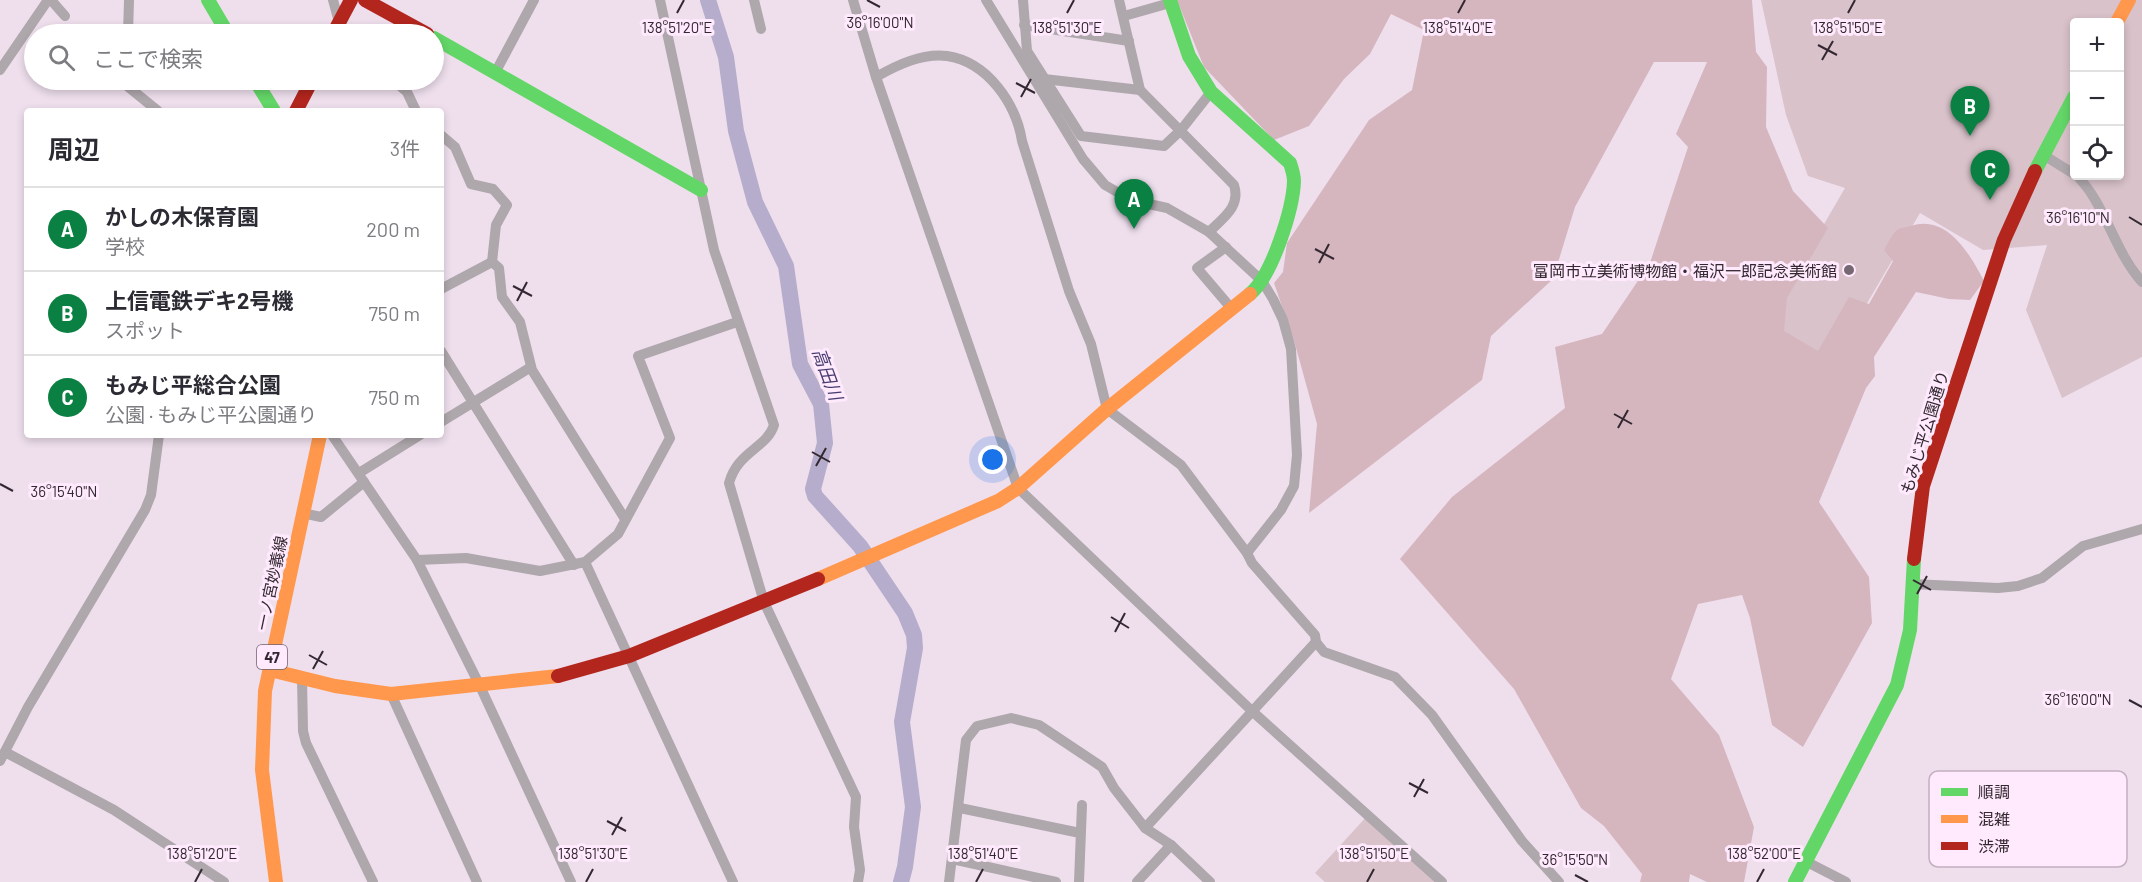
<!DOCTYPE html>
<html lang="ja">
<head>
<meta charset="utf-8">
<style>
	body { margin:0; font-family:Barlow,"Noto Sans JP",sans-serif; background:#f2f2f3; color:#2b2b33 }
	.controls { position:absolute; right:18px; top:18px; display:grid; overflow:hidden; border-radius:6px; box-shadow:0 3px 9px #0003 }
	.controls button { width:54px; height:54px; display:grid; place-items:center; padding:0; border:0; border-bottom:2px solid #e1e1e2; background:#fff; color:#2b2b33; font:30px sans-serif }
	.you { position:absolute; left:993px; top:460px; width:21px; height:21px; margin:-15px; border:4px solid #fff; border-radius:50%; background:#1a73e8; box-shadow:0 0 0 9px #1a73e833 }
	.badge { display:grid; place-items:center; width:39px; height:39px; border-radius:50%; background:#0b8043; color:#fff; font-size:20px; font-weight:700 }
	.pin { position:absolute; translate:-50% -50px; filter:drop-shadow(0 2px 3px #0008) }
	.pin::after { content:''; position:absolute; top:32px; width:21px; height:18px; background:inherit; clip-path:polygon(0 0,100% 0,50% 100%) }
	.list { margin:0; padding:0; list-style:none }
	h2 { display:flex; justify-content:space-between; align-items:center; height:78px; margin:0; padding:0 24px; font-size:26px }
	h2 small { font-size:20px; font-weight:400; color:#7c7c81 }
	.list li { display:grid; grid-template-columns:39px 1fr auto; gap:18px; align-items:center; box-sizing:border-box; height:84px; padding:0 24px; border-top:2px solid #e1e1e2 }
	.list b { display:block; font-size:22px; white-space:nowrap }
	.list p { margin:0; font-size:20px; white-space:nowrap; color:#7c7c81 }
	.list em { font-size:20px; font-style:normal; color:#7c7c81 }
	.icon { flex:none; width:33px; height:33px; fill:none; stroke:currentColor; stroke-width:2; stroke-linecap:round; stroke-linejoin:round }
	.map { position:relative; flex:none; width:2142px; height:882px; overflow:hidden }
	.search { position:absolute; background:#fff; box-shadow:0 3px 9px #0003; left:24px; top:24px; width:420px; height:66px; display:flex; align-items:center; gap:15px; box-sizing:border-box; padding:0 21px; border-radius:33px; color:#7c7c81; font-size:22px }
	.panel { position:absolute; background:#fff; box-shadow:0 3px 9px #0003; left:24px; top:108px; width:420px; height:330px; border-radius:6px }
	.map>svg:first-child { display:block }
	.green { fill:#d9c2ca; fill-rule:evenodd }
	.forest { fill:#d5b6be }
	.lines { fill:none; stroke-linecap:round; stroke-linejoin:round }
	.river { stroke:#b5adcb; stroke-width:16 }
	.street { stroke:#aea7ac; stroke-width:10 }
	.fast { stroke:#63d668; stroke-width:14 }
	.slow { stroke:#ff974d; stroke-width:14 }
	.jam { stroke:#b3261e; stroke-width:14 }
	.ticks { fill:none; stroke:#332831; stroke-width:2 }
	.poi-dot { fill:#756873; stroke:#ffe9fc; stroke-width:2 }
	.labels { text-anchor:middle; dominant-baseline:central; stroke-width:6; stroke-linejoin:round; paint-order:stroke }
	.shield { fill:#ffe9fc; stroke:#70626e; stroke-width:1.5 }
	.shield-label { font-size:15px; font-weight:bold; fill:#332831 }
	.poi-label { font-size:16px; fill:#332831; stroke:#ffe9fc; text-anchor:end }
	.street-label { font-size:16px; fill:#332831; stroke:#ffe9fc }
	.water-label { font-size:18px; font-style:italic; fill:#463e71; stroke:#ffe9fc }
	.key { fill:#ffe9fc; stroke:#c2afbf; stroke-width:1.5 }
	.key-label { font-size:16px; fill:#332831 }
	.ticks-label { font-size:15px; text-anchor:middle; fill:#332831; stroke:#ffe9fc; stroke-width:6; stroke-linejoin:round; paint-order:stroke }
</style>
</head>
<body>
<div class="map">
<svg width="2142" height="882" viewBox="0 0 2142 882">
	<rect width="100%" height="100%" fill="#efdfed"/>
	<!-- green -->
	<g class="green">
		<path d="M1761,0h381v357l-80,41 -36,-88 21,-65 -64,5 -63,-37 -91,155 -49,-28 -3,-35 68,-117 -37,-12 -22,-61zM2074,22h46v154h-46z"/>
		<path d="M1368,815l69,67h-112l-10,-9z"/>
	</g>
	<!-- forest -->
	<path class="forest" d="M1177,0h575l4,52 11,15 -1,60 27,64 35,37 -41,70 -3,33 34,20 31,-54 20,7 24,-43 -9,-11c3,-5 8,-16 13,-20 3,-2 10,-3 14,-4 36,-12 59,28 73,55l-14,19 -21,-1 -33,-7 -42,65 1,19 -9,12 -47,114 50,75 3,46 -69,124 -31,-22 -22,-107 -8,-23 -44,9 -27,75 48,56 35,92 -10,55h-37l-17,-8 -1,8h-49l2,-8 -38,-48 -23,-18 -67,-119 -114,-130 52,-62 113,-89 -10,-61 47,-13 48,-71 38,-116 -12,-13 31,-72h-53l-79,145 -22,72 -62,57 -9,44 -173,133 8,-89 -22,-80 -21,-61 9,-11 4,-29 82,-123 43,-30 12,-60 -33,-16 -21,40 -26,25 -35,47 -35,14 -70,-73z"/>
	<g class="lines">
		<!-- river -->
		<path class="river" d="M708,0l18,57 10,74 19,71 31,64 14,98 21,40 4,39 -12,46 2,7 45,50 45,67 9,22 1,13 -13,74 11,85 -8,60 -4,15"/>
		<!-- street -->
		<g class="street">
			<path d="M51,0l14,16"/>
			<path d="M333,0l6,22"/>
			<path d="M660,0l54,250 60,175c-7,23 -36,26 -45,58l35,119 92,195 -2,30 6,43 -2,12"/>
			<path d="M754,0l7,29"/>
			<path d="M853,0l23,77 142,411 234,223 190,171"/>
			<path d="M986,0l97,159 22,26 26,15 36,8 42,24 53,49 11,18 10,21 8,29 6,106 -3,31 -13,24 -34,43"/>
			<path d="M1023,0l4,51 54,85 83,10 17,-16 30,-38"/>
			<path d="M1119,0l21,90 94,95c7,22 -11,33 -25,47"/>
			<path d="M1124,16l46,-13"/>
			<path d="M1024,25l105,16"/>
			<path d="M128,34l1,-34"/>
			<path d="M0,70l48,-70"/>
			<path d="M495,73l39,-73"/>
			<path d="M876,77c21,-12 46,-24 71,-21 41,6 69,48 75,85l47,150 22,53 16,65 74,56 66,88 5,10 63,72 1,7 8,10 71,25 37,38 90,126 37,41"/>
			<path d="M1044,79l96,11"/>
			<path d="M126,80v5l32,26"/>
			<path d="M393,80l14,12 9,19"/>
			<path d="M441,135l14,12 16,37 22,5 14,16 -11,20 -4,37"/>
			<path d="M2042,154l32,20"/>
			<path d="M2077,176c28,27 37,75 65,106"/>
			<path d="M1226,247l-29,21 34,40"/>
			<path d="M441,289l51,-27 7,6 3,29 18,25 12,48 93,149"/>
			<path d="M441,351l133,214"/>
			<path d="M441,422l90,-55"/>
			<path d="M332,435l85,125 62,124 92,198"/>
			<path d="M359,473l61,-38"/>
			<path d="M302,513l19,4 43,-35"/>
			<path d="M417,560l49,-2 74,13 45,-9 33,-28 52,-96 -32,-82 99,-34"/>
			<path d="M585,562l148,320"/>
			<path d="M1912,584l86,4 20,-2 24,-8 41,-32 59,-17"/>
			<path d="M302,678l1,53 3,12 67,139"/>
			<path d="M391,694l86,188"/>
			<path d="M5,752l109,58 110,72"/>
			<path d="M0,761l28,-54 117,-197 6,-15 8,-60"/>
			<path d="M960,808l120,25"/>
			<path d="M952,859l104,23"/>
			<path d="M1805,861l41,21"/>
			<path d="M949,882l17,-142 11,-14 34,-8 28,7 63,42 12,21 31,40"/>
			<path d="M1079,882l3,-77"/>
			<path d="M1137,882l34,-37"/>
			<path d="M1210,882l-39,-37 -26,-17 171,-186"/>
		</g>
		<!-- fast -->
		<g class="fast">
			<path d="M208,0l20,34"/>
			<path d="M1170,0l19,56 22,36 79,71c2,6 4,12 4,18 -1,28 -22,95 -44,113"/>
			<path d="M434,38l267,152"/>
			<path d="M255,80l19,31"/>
			<path d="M2035,171l39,-74"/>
			<path d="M1795,882l102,-197 13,-55 4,-71"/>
		</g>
		<!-- slow -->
		<g class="slow">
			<path d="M2117,22l12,-22"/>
			<path d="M818,579l180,-78 20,-13 89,-79 143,-115"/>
			<path d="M270,670l65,16 56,8 167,-18"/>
			<path d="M276,882l-14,-112 3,-79 55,-256"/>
		</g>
		<!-- jam -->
		<g class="jam">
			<path d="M365,0l62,34"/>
			<path d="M333,34l18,-34"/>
			<path d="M296,111l16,-31"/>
			<path d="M1914,559l9,-73 81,-246 31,-69"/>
			<path d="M558,676l71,-20 189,-77"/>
		</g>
	</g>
	<!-- ticks -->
	<path class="ticks" d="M867,0l13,7M677,13l7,-13M1067,13l7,-13M1458,13l7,-13M1848,13l7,-13M1818,45l19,10M1822,60l11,-19M1016,83l19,10M1021,97l10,-18M2129,217l13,8M1315,249l19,10M1319,263l10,-19M513,286l19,10M517,301l10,-19M1614,414l18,10M1618,428l10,-18M812,452l18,10M816,466l10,-18M0,484l13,7M1913,580l18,10M1917,594l10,-18M1111,617l18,11M1115,632l10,-19M309,655l18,10M313,669l10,-18M2129,700l13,7M1409,783l19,10M1414,797l10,-18M607,821l19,10M612,835l10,-18M1575,875l13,7M195,882l7,-13M586,882l7,-13M976,882l7,-13M1367,882l7,-13M1757,882l7,-13"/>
	<!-- markers -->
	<circle class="poi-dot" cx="1849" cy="270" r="6"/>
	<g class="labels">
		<!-- shield labels -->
		<rect class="shield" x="257" y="645" width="30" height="24" rx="4.5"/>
		<g class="shield-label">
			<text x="272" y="657">47</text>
		</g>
		<!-- poi labels -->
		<g class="poi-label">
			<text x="1837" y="270">富岡市立美術博物館・福沢一郎記念美術館</text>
		</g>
		<!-- street labels -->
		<g class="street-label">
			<text transform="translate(1924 432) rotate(-73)">もみじ平公園通り</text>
			<text transform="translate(271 583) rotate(-78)">一ノ宮妙義線</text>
		</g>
		<!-- water labels -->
		<g class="water-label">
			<text transform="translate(828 374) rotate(70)">高田川</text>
		</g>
	</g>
	<!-- legend -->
	<rect x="1929" y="771" width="198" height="96" rx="9" class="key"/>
	<rect x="1941" y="788" width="27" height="8" fill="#63d668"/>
	<rect x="1941" y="815" width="27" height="8" fill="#ff974d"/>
	<rect x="1941" y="842" width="27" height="8" fill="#b3261e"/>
	<g class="key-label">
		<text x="1978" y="798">順調</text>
		<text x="1978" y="825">混雑</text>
		<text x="1978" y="852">渋滞</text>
	</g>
	<g class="ticks-label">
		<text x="880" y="28">36°16'00"N</text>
		<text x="677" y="33">138°51'20"E</text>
		<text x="1067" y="33">138°51'30"E</text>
		<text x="1458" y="33">138°51'40"E</text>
		<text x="1848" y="33">138°51'50"E</text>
		<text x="2078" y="223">36°16'10"N</text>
		<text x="64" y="497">36°15'40"N</text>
		<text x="2078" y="705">36°16'00"N</text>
		<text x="202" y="859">138°51'20"E</text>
		<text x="593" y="859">138°51'30"E</text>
		<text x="983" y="859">138°51'40"E</text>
		<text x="1374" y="859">138°51'50"E</text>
		<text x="1764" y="859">138°52'00"E</text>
		<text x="1575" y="865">36°15'50"N</text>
	</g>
</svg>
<div class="controls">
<button>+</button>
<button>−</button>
<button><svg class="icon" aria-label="locate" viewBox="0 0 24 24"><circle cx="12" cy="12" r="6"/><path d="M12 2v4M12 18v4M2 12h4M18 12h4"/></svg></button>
</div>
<div class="you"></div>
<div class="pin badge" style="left:1134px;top:229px">A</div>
<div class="pin badge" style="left:1970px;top:136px">B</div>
<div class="pin badge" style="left:1990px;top:200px">C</div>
<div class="search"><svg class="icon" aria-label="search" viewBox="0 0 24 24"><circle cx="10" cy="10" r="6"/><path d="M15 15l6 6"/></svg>ここで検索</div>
<section class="panel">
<h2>周辺<small>3件</small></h2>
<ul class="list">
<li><span class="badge">A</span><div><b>かしの木保育園</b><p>学校</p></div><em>200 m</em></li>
<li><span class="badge">B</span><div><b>上信電鉄デキ2号機</b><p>スポット</p></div><em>750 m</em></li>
<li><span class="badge">C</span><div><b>もみじ平総合公園</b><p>公園 · もみじ平公園通り</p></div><em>750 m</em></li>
</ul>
</section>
</div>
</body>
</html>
